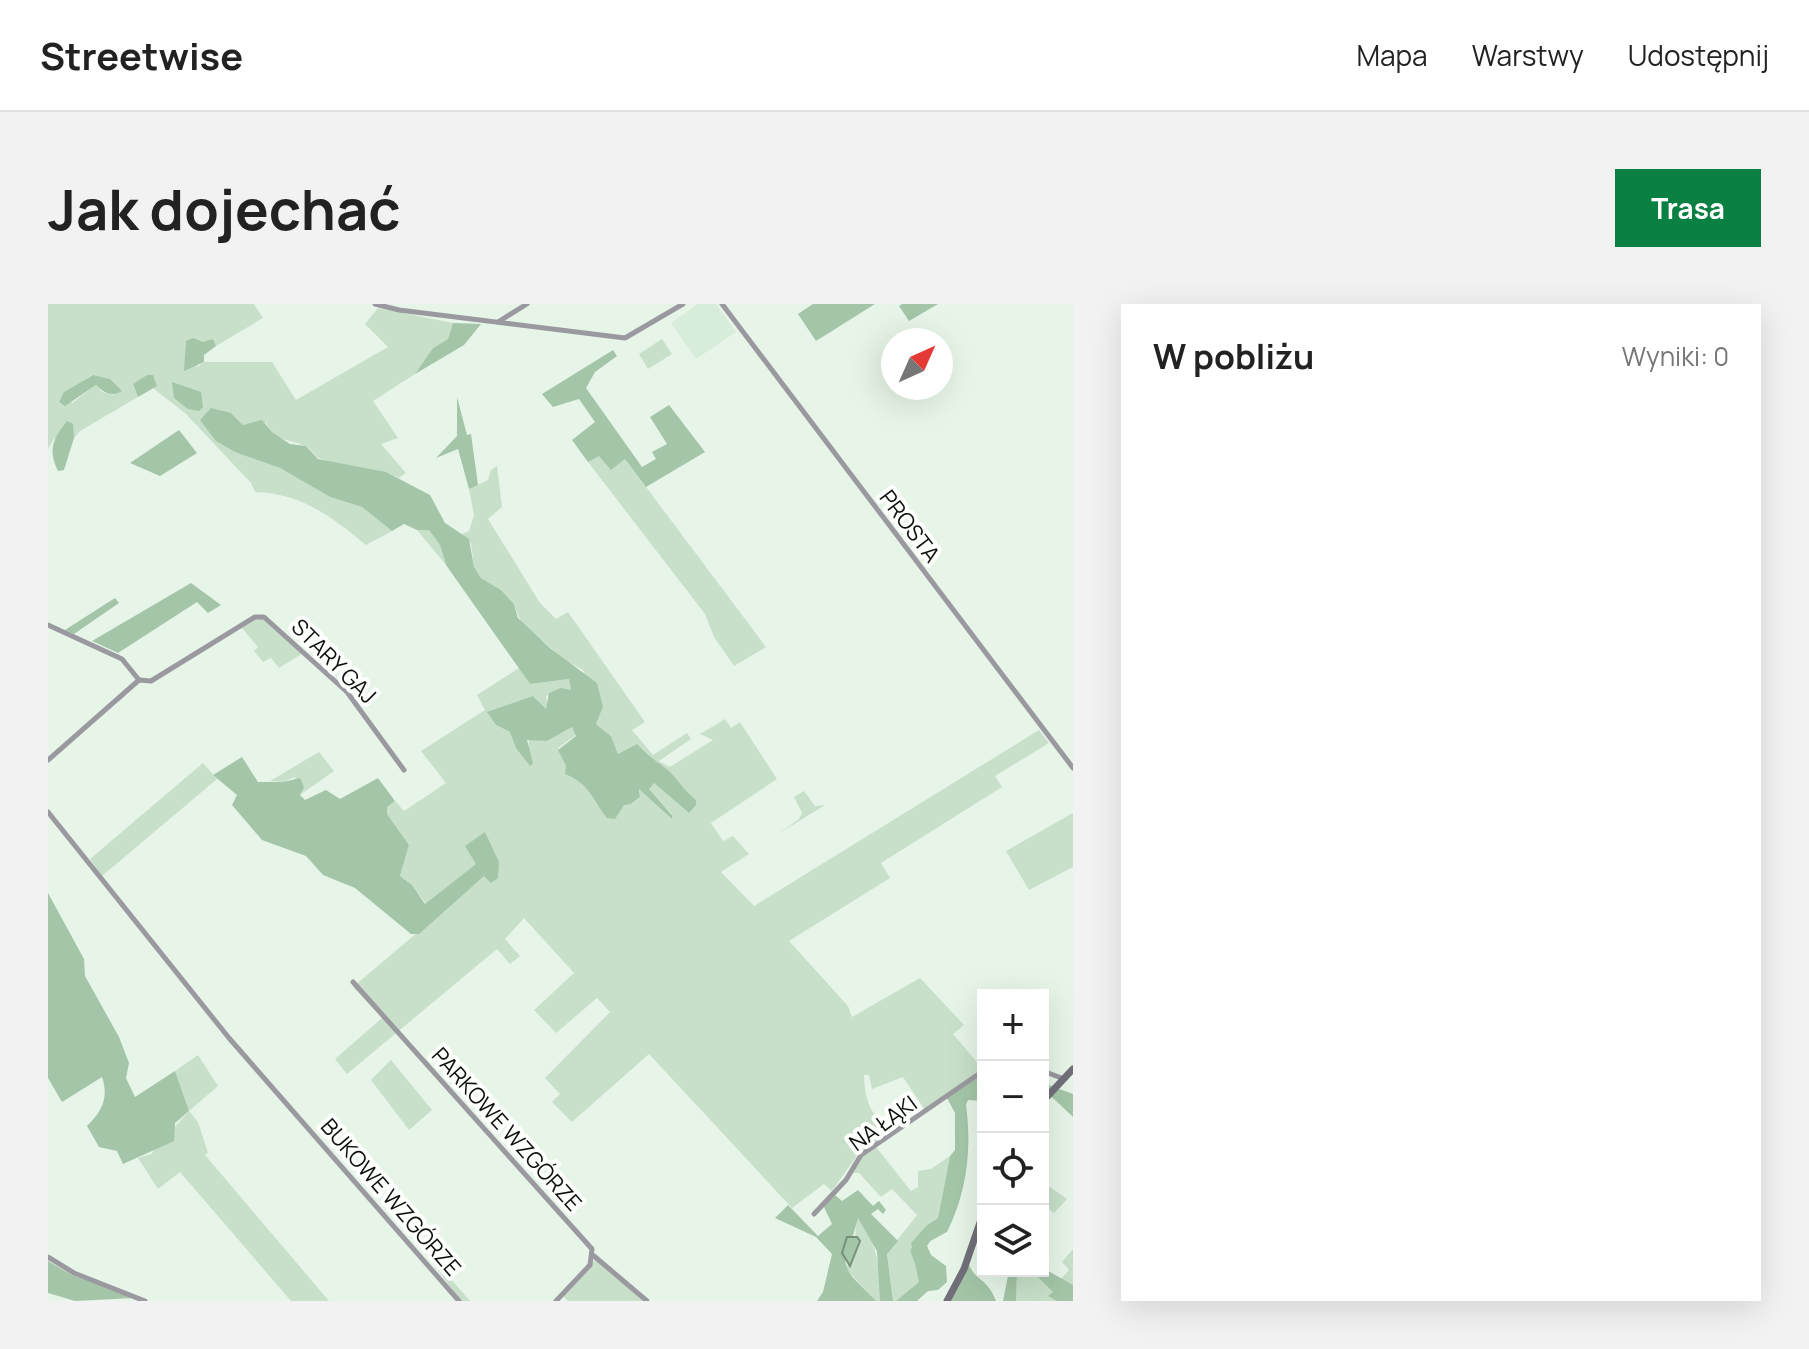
<!DOCTYPE html>
<html lang="pl">
<head>
<meta charset="utf-8">
<style>
	body { margin:0; font-family:Manrope,sans-serif; background:#f2f2f2; color:#222 }
	.controls { position:absolute; right:24px; bottom:24px; display:grid; overflow:hidden; border-radius:0px; box-shadow:0 8px 32px #0002 }
	.controls button { width:72px; height:72px; display:grid; place-items:center; padding:0; border:0; border-bottom:2px solid #e0e0e0; background:#fff; color:#222; font:40px sans-serif }
	.compass { position:absolute; left:833px; top:24px; width:72px; height:72px; border-radius:50%; background:#fff; box-shadow:0 8px 32px #0002; rotate:45deg }
	.list { margin:0; padding:0; list-style:none }
	h2 { display:flex; justify-content:space-between; align-items:center; height:104px; margin:0; padding:0 32px; font-size:34px }
	h2 small { font-size:26px; font-weight:400; color:#767676 }
	.icon { flex:none; width:44px; height:44px; fill:none; stroke:currentColor; stroke-width:2; stroke-linecap:round; stroke-linejoin:round }
	.map { position:relative; flex:none; width:1025px; height:997px; overflow:hidden; border-radius:0px }
	header { display:flex; align-items:center; gap:48px; box-sizing:border-box; height:112px; padding:0 40px; background:#fff; border-bottom:2px solid #e0e0e0 }
	header strong { font-size:38px }
	nav { display:flex; gap:44px; margin-inline-start:auto; font-size:28px }
	.intro { display:flex; align-items:center; justify-content:space-between; box-sizing:border-box; height:192px; padding:0 48px }
	h1 { margin:0; font-size:56px }
	.button { padding:20px 36px; border-radius:0px; background:#0b8043; color:#fff; font-size:28px; font-weight:700 }
	main { display:flex; gap:48px; padding:0 48px }
	aside { flex:1; background:#fff; border-radius:0px; box-shadow:0 8px 32px #0002 }
	.map>svg:first-child { display:block }
	.built { fill:#d7ecd9 }
	.green { fill:#c8e0ca; fill-rule:evenodd }
	.forest { fill:#a4c5a7 }
	.water { fill:#a5c7a9; stroke:#77907a; stroke-width:2 }
	.lines { fill:none; stroke-linecap:round; stroke-linejoin:round }
	.river { stroke:#a5c7a9; stroke-width:9 }
	.street { stroke:#9a99a0; stroke-width:5 }
	.secondary { stroke:#716f79; stroke-width:7 }
	.labels { text-anchor:middle; dominant-baseline:central; stroke-width:8; stroke-linejoin:round; paint-order:stroke }
	.street-label { font-size:22px; fill:#0b100c; stroke:#fcfffc }
</style>
</head>
<body>
<header>
<strong>Streetwise</strong>
<nav><a>Mapa</a><a>Warstwy</a><a>Udostępnij</a></nav>
</header>
<div class="intro"><h1>Jak dojechać</h1><a class="button">Trasa</a></div>
<main>
<div class="map">
<svg width="1025" height="997" viewBox="0 0 1025 997">
	<rect width="100%" height="100%" fill="#e7f5e8"/>
	<!-- built -->
	<path class="built" d="M650,0h18l20,28 -40,27 -25,-36z"/>
	<!-- green -->
	<g class="green">
		<path d="M0,0h206l9,14 -47,28 -3,-7 -10,4 -10,-5 4,29 7,-5h68l24,38 92,-53 -23,-23 13,-16 75,15 -5,16 -15,9 -18,26 -42,27 25,37 -17,6 25,29 -7,5c-24,-12 -53,-10 -78,-19 -6,-2 -9,-9 -14,-12 -17,-9 -29,-3 -41,-24l-23,2 -12,-12 4,38 45,17 50,29 32,10 30,24 -26,14c-34,-28 -65,-52 -111,-53l-4,-9 -65,-69 -33,-26 4,-3 -10,-10 -14,10 5,12 -58,34 -6,7 -2,-6 -18,7 -6,10zM44,71l18,4 4,16 -12,-3 -6,-7 -24,18 -7,-11z"/>
		<path d="M614,35l10,15 -24,15 -9,-15z"/>
		<path d="M551,151l26,4 141,188 -32,19 -20,-29 -9,-23 -117,-152z"/>
		<path d="M449,162l5,41 -14,12 52,84 16,16 12,-7 77,110 -13,8 21,25 34,-22 4,6 -32,22 11,6 43,-27 -13,-6 25,-15 6,9 9,-6 37,57 -66,44 12,18 10,-5 16,18 -28,18 33,34 285,-176 10,13 -54,33 7,11 -121,76 9,15 -101,63 59,65 4,11 68,-39 44,47 -11,9 29,34 -57,42 -22,-33 -31,12 -3,-14h-5c1,26 6,40 27,55l-33,24 -26,37 -8,-7 -32,24 -143,-154 -77,68 -20,-20 8,-8 -15,-16 65,-66 -13,-14 -41,35 -22,-23 40,-37 -50,-55 -19,21 15,17 -10,8 -13,-15 -150,125 -12,-15 47,-41 -29,-31 131,-111 -8,-12 -50,40 -14,-19 -12,-9 9,-31 -22,-31v-7l8,-6 9,10 42,-28 -25,-32 64,-41 -8,-15 42,-27 11,16 39,-5 2,11 -25,6 2,10 -3,3 -12,-13 -37,29 14,7 18,22 1,-15 18,2 25,-14 4,8 -18,13 36,47 38,9 8,-7 -1,-9 32,30 1,-4 -24,-26 6,-5 34,29 8,-12c-10,-8 -15,-16 -23,-25 -9,-10 -25,-17 -36,-30l-19,9 -7,-18 -15,-12 5,-12 -18,-42 -18,-10 -44,-38 -7,-18 -13,-14 -20,-12 -7,-11 -3,-24 -11,-8 9,-4 5,-16 -5,-26 19,-9 3,-10z"/>
		<path d="M381,225l11,16 6,20 -29,-35z"/>
		<path d="M209,314l7,1 39,34 -24,15 -8,-10 -8,4 -9,-11 4,-4 -16,-19z"/>
		<path d="M271,448l15,19 -34,24 -5,-18 -12,5 -13,-1z"/>
		<path d="M155,459l14,16 -115,97 -12,-17z"/>
		<path d="M756,487l11,15 10,-1 -47,29 21,-15 3,-6 -8,-16z"/>
		<path d="M1025,509v54l-44,23 -23,-39z"/>
		<path d="M150,751l20,31 -29,25 9,11 10,31 -3,2 124,146h-38l-111,-129 -22,17 -20,-31 13,-4 38,-43 -14,-40z"/>
		<path d="M343,756l41,50 -23,20 -38,-50z"/>
		<path d="M828,843l35,44 7,-4v-16l13,-2 19,-13 -12,62 -11,7 -15,25 8,24 -1,8 -23,19h-3l-6,-48 30,-38 -25,-26 -11,8 -22,-24h-6l9,-17z"/>
		<path d="M995,878l24,17 -13,14 -11,-9z"/>
		<path d="M809,913c21,22 23,54 23,84h-4l-32,-34 9,-6z"/>
		<path d="M1025,945v36l-13,-5 9,-10 -7,-8z"/>
		<path d="M382,951l40,46h-9l-33,-44z"/>
		<path d="M547,956l49,41h-76l-5,-5z"/>
		<path d="M962,967h22l22,21 -5,4 8,5h-41l1,-28z"/>
	</g>
	<!-- forest -->
	<g class="forest">
		<path d="M765,0h62l-59,37 -18,-27z"/>
		<path d="M854,0h36l-29,17 -10,-15z"/>
		<path d="M405,19l28,1 -17,21 -49,29 18,-26 15,-9z"/>
		<path d="M145,34l10,4 10,-3 3,7 -12,9v7l-20,9 2,-30z"/>
		<path d="M565,46l4,6 -22,16 -9,16 56,79 14,-8 -4,-7 15,-8 -17,-27 19,-12 36,47 -59,35 -21,-28 -14,11 -12,-14 -11,6 -16,-22 23,-18 -16,-23 -26,8 -11,-13z"/>
		<path d="M45,71l17,4 12,12c-11,6 -18,2 -26,-6l-31,21 -6,-4 5,-10z"/>
		<path d="M99,71h6l4,11 -19,11 -5,-13z"/>
		<path d="M124,78l29,10 2,15 -4,4 -11,-2 -14,-11z"/>
		<path d="M409,93l10,38 4,-1 7,51 -9,4 -11,-40 -22,9 21,-22z"/>
		<path d="M163,104l20,5 12,12 19,-5 10,12 18,12 16,2 12,13 68,13 44,23 15,28 24,16 5,28 7,11 20,12 13,14 4,14 32,30 47,35 6,24 -7,17 15,12 7,18 19,-10c12,14 28,22 36,31 8,9 13,17 23,25v5l-7,8 -35,-30 -5,6 23,26v4l-33,-30 1,8 -9,7 -7,1 -9,14 -8,-1c-15,-19 -18,-35 -42,-44l1,-8 -8,-16 18,-14 -4,-9 -25,14 -20,-1 6,23 -3,3 -14,-18 -6,-16 -14,-7 -9,-13 46,-16 13,13 3,-16 12,-5 10,2 -2,-11 -39,5 -84,-119 -6,-20 -11,-15h-12l-13,-6 -12,7 -30,-24 -32,-10 -50,-29 -45,-16 -19,-11 -16,-21z"/>
		<path d="M19,117l6,3 1,14 -10,32 -6,1c-10,-21 -6,-31 9,-50z"/>
		<path d="M131,126l18,23 -37,23 -30,-13z"/>
		<path d="M143,279l30,22 -13,8 -11,-11 -79,51 -26,-12z"/>
		<path d="M67,294l4,5 -45,31 -9,-4z"/>
		<path d="M194,453l16,25h25l17,-4 4,9 -4,8 5,5 21,-10 14,9 38,-21 17,23 -8,6v7l22,31 -9,31 12,9 13,19 51,-40 -11,-18 20,-14 14,30 -1,16 -7,5 -7,-7 -65,58h-8l-56,-46 -32,-13 -17,-19 -44,-16 -30,-35 5,-10 -24,-20z"/>
		<path d="M0,589l36,66 1,17 34,61 10,26 -3,15 9,19 40,-26 14,40 -14,12 -1,18 -51,23 -6,-13 -18,-4 -12,-21c15,-15 22,-28 15,-49l-40,25 -14,-24z"/>
		<path d="M935,770v27l-15,-1 -2,5c6,43 1,87 -19,127l-15,6 -5,8 4,9 15,11 1,16 -9,8 -10,1 -11,10h-21l23,-19 -8,-39 16,-18 11,-7 12,-62 5,-6v-37l-8,-15z"/>
		<path d="M1011,785l14,5v23l-21,-20z"/>
		<path d="M810,886l15,16 6,-5 7,9 -3,4 -5,-5 -7,5 27,27 -11,13 6,47h-13l-3,-50 -19,-33 -5,18 -6,1c-7,37 4,37 29,64h-59l6,-9 9,-38 -16,-17 -41,-19 13,-13 30,31 14,-12 -9,-19 12,-10 7,6z"/>
		<path d="M0,957l24,14 62,23 -59,3 -27,-8z"/>
		<path d="M921,961c7,16 19,14 27,36h-46z"/>
		<path d="M995,964l30,17v16h-16l-9,-5 5,-4 -21,-21h11z"/>
		<path d="M961,967l8,2 -1,28h-13z"/>
	</g>
	<!-- water -->
	<path class="water" d="M799,933h10l3,4 -10,25 -8,-13z"/>
	<g class="lines">
		<!-- river -->
		<g class="river">
			<path d="M995,782l30,20"/>
			<path d="M862,997l17,-18 -12,-32 6,-10 20,-11c19,-48 28,-82 16,-133l26,-14"/>
		</g>
		<!-- street -->
		<g class="street">
			<path d="M327,0l24,6 226,28 58,-34"/>
			<path d="M674,0l351,464"/>
			<path d="M450,18l29,-18"/>
			<path d="M0,321l74,34 17,21"/>
			<path d="M91,376l12,1 104,-64h9l83,75 57,78"/>
			<path d="M0,456l91,-80"/>
			<path d="M0,508l181,226 230,263"/>
			<path d="M305,678l239,267 -2,16 -34,36"/>
			<path d="M995,767l21,8"/>
			<path d="M766,910l32,-34 15,-25 122,-84"/>
			<path d="M546,952l53,45"/>
			<path d="M0,953l26,16 71,28"/>
		</g>
		<!-- secondary -->
		<g class="secondary">
			<path d="M995,797l30,-32"/>
			<path d="M899,997l17,-32 19,-55"/>
		</g>
	</g>
	<g class="labels">
		<!-- street labels -->
		<g class="street-label">
			<text transform="translate(862 222) rotate(53)">PROSTA</text>
			<text transform="translate(286 357) rotate(45)">STARY GAJ</text>
			<text transform="translate(835 819) rotate(-36)">NA ŁĄKI</text>
			<text transform="translate(459 825) rotate(48)">PARKOWE WZGÓRZE</text>
			<text transform="translate(343 893) rotate(49)">BUKOWE WZGÓRZE</text>
		</g>
	</g>
</svg>
<div class="controls">
<button>+</button>
<button>−</button>
<button><svg class="icon" aria-label="locate" viewBox="0 0 24 24"><circle cx="12" cy="12" r="6"/><path d="M12 2v4M12 18v4M2 12h4M18 12h4"/></svg></button>
<button><svg class="icon" aria-label="layers" viewBox="0 0 24 24"><path d="M12 4l9 5-9 5-9-5zM3 14l9 5 9-5"/></svg></button>
</div>
<svg class="compass" viewBox="-18 -18 36 36"><path d="M0-13l5 13h-10z" fill="#e53935"/><path d="M0 13l5-13h-10z" fill="#767676"/></svg>
</div>
<aside>
<h2>W pobliżu<small>Wyniki: 0</small></h2>
<ul class="list">
</ul>
</aside>
</main>
</body>
</html>
